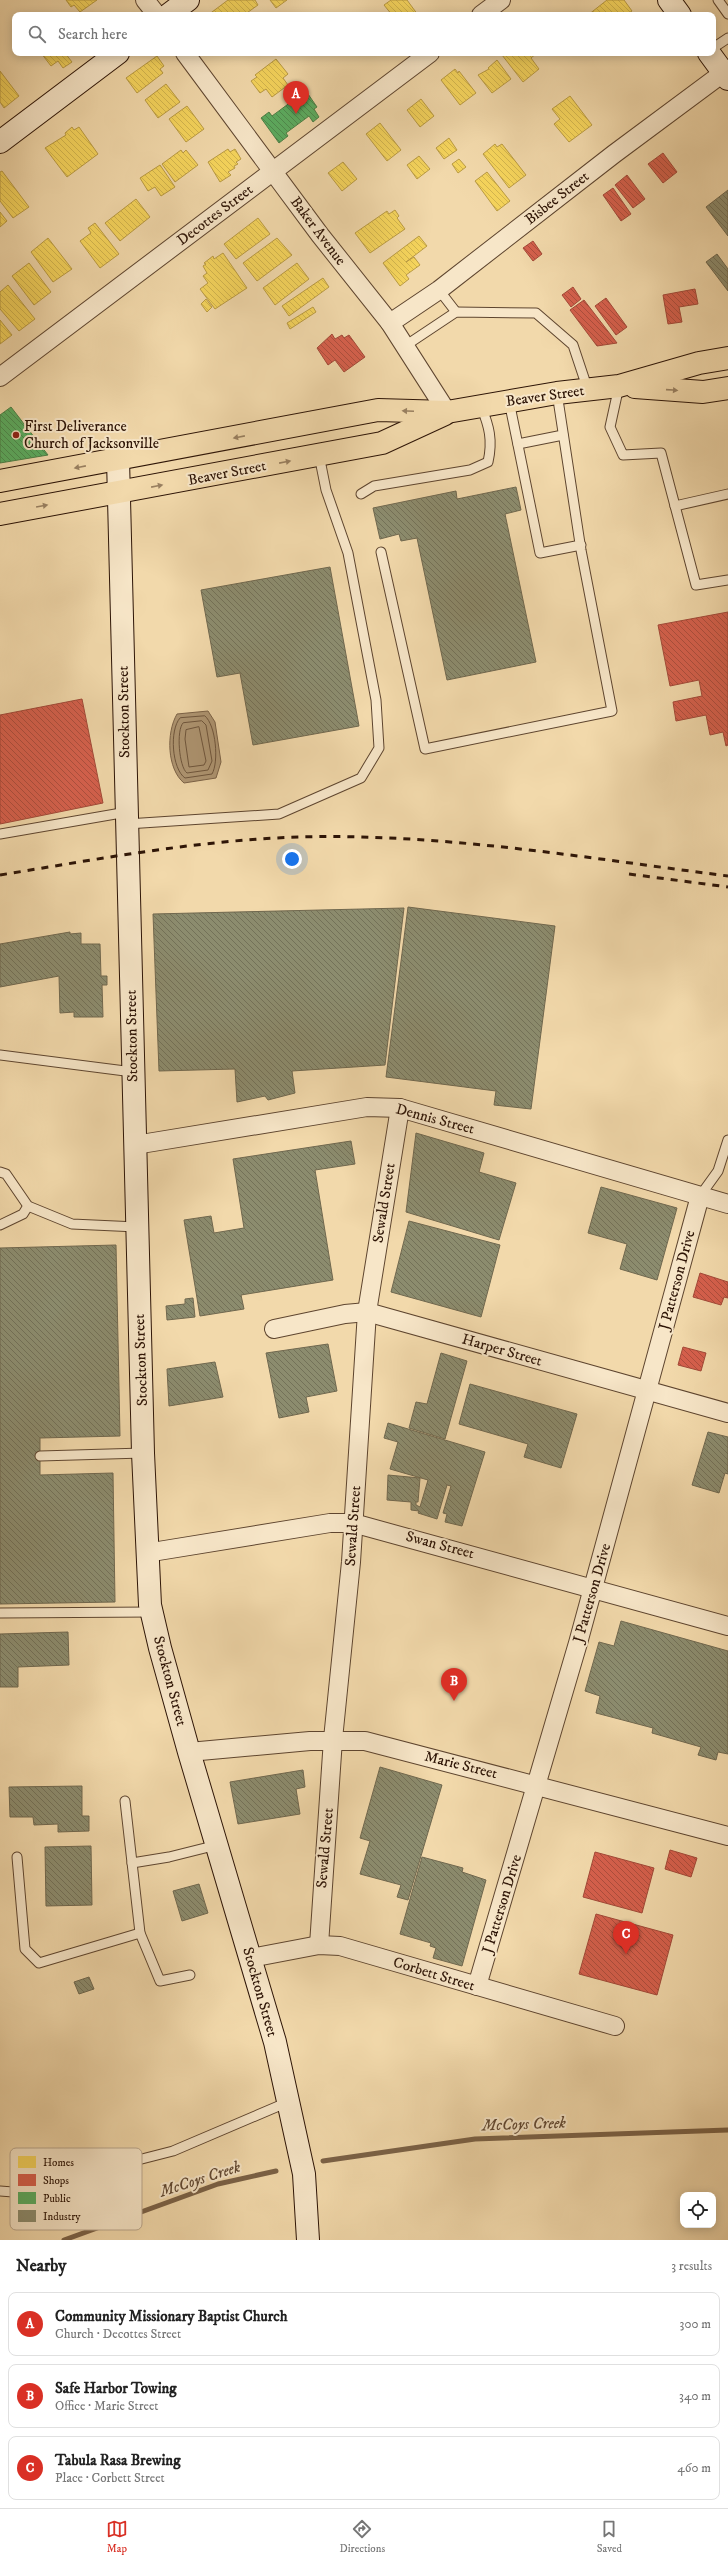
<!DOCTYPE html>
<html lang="en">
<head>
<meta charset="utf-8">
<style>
	body { margin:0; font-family:"IM FELL DW Pica",serif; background:#f2f2f2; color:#222 }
	.controls { position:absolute; right:12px; bottom:12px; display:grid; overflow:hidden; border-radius:8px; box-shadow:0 2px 10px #0003 }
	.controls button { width:36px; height:36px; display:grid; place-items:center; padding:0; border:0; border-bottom:1px solid #e0e0e0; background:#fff; color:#222; font:20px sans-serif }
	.you { position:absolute; left:292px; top:859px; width:14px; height:14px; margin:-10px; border:3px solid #fff; border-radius:50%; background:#1a73e8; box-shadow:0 0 0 6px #1a73e833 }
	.badge { display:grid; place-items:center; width:26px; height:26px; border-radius:50%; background:#d93025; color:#fff; font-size:13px; font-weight:700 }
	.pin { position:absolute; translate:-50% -33px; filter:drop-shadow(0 1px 2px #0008) }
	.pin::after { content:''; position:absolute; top:21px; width:14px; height:12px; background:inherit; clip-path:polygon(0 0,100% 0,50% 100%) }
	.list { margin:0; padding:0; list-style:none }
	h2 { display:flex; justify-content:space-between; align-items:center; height:52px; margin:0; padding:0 16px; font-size:17px }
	h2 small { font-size:13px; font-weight:400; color:#767676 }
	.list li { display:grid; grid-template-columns:26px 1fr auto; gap:12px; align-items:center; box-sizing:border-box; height:64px; margin:0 8px 8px; padding:0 8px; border:1px solid #e0e0e0; border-radius:8px }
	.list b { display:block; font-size:15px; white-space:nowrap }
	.list p { margin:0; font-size:13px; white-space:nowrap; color:#767676 }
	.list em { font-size:13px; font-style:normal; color:#767676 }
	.icon { flex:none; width:22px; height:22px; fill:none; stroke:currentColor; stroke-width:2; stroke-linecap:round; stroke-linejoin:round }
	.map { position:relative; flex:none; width:728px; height:2240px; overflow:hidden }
	.search { position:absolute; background:#fff; box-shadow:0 2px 10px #0003; left:12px; right:12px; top:12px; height:44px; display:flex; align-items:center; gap:10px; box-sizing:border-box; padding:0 14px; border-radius:8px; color:#767676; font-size:15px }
	.sheet { height:268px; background:#fff }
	nav { display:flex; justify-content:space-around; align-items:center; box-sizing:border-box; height:56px; border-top:1px solid #e0e0e0; background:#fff; font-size:11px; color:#767676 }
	nav a { display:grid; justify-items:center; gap:2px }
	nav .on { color:#d93025 }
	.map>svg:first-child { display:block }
	.water { fill:#af9673; stroke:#7b6247 }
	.homes { fill:url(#homes-back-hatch); stroke:#ba9b42 }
	.shops { fill:url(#shops-back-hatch); stroke:#a34938 }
	.public { fill:url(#public-back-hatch); stroke:#4c8046 }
	.industry { fill:url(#industry-back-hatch); stroke:#70684f }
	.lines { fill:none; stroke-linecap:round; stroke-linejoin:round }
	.shore { stroke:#6e553c; stroke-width:1 }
	.stream { stroke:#7b6247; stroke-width:5 }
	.lane-casing { stroke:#5e452f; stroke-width:11 }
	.street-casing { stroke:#5e452f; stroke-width:20 }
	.secondary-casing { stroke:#2d1406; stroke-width:24 }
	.primary-casing { stroke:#2d1406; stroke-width:24 }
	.lane { stroke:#f7e6c8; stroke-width:9 }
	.street { stroke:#f7e6c8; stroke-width:18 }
	.secondary { stroke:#f7e6c8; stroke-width:22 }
	.primary { stroke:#f2d9ab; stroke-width:22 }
	.rail { stroke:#2d1406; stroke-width:3; stroke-dasharray:7 7; stroke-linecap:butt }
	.oneway { fill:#998061 }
	.poi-dot { fill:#8f2418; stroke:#f7e6c8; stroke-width:1.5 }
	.labels { text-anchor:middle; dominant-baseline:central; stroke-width:4; stroke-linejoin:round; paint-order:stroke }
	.street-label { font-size:15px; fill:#2d1406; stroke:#f7e6c8 }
	.poi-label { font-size:15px; fill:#2d1406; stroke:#f7e6c8; text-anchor:start }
	.water-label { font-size:16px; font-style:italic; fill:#614832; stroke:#f7e6c8 }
	.key { fill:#f7e6c8; stroke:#baa78e; stroke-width:1 }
	.key-label { font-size:11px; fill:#2d1406 }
</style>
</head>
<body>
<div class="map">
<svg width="728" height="2240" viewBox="0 0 728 2240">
	<defs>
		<pattern id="homes-back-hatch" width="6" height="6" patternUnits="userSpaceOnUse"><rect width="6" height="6" fill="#f6d55c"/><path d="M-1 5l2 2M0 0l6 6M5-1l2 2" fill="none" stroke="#d3b64e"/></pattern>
		<pattern id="shops-back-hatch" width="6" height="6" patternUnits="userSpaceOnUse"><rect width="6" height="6" fill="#d6604d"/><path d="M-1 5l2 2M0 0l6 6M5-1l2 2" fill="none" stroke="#ae4e3e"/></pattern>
		<pattern id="public-back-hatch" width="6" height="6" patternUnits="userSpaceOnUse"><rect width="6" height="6" fill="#5aae61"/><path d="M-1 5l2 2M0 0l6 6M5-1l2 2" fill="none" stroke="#4b8c4e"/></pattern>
		<pattern id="industry-back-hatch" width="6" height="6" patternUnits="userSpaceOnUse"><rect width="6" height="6" fill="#8c8c6e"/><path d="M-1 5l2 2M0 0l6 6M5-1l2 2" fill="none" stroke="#737158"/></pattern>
	</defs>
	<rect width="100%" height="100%" fill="#f2d9ab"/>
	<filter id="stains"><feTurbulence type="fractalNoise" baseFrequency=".005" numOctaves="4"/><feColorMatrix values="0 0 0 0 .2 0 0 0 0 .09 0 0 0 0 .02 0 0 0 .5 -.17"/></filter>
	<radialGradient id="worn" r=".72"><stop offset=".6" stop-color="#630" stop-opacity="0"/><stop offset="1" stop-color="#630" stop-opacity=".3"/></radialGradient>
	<!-- water -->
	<path class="water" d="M208,711l7,11 6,40 -5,16 -32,5c-17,-14 -18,-50 -7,-69z"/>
	<!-- homes -->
	<g class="homes">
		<path d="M66,0h31l-17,12 -6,-7 -3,2z"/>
		<path d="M228,0h27l3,5 -14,10h-36z"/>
		<path d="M270,0h17l-11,8z"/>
		<path d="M391,0h16l11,15h-26l-8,-10z"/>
		<path d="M607,0h17l8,11 -6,4h-38z"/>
		<path d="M41,53h24l7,9 -9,6 -5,-7 -7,5z"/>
		<path d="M505,53h32l-6,5 8,11 -16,13 -21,-27z"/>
		<path d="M157,56l7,10 -4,3 3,4 -26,20 -11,-15z"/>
		<path d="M276,59l12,15 -5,4 5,7 -16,12 -6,-8 -6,4 -9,-12 6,-4 -2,-2z"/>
		<path d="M497,60l14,19 -19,14 -14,-18 11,-6 -1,-1z"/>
		<path d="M455,69l3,4 1,-2 17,22 -16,12 -19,-25z"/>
		<path d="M0,71l19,25 -15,12 -4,-6z"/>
		<path d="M166,84l14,18 -22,16 -13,-18z"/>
		<path d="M570,96l22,29 -23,17 -15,-18 6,-5 -8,-10z"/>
		<path d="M421,99l13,17 -14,11 -13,-17z"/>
		<path d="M187,106l17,23 -18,13 -17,-23z"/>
		<path d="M380,123l21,27 -14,11 -21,-27z"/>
		<path d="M72,127l2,3 5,-3 19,27 -31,23 -22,-29 21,-13 -1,-2z"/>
		<path d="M449,138l8,12 -13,9 -8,-11z"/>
		<path d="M495,144l2,3 5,-3 24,31 -17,13 -26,-34z"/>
		<path d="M228,149l2,3 5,-3 6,10 -5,3 2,2 -4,2 1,2 -7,4 3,3 -11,7 -12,-20z"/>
		<path d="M181,150l2,3 3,-3 12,15 -23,17 -13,-18z"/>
		<path d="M419,156l11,13 -13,10 -10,-14z"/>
		<path d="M459,159l7,8 -8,6 -6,-9z"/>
		<path d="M343,162l14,17 -15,12 -14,-18z"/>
		<path d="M160,165l15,22 -14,9 -6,-9 -7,4 -8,-13z"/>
		<path d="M2,171l27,36 -16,11 -13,-17v-29z"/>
		<path d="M487,172l23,29 -13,10 -22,-30z"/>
		<path d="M136,199l14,18 -30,24 -15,-18z"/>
		<path d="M395,210l4,6 -2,2 8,11 -35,24 -15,-20 32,-22 2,3z"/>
		<path d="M0,212l7,9 -7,6z"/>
		<path d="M258,218l12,16 -34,25 -12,-15z"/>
		<path d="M95,223l24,31 -19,14 -20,-27 11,-8 -3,-5z"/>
		<path d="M419,236l8,10 -21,16 8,-5 6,8 -14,10 3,4 -9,7 -17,-23z"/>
		<path d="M48,238l24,31 -19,13 -22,-30z"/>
		<path d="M277,238l15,17 -35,26 -14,-18z"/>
		<path d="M223,253l24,35 -32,21 -15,-20 8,-6 -5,-7 4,-3 -4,-7 3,-2 -2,-1 9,-7 1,3z"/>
		<path d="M29,263l22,29 -17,13 -22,-29z"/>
		<path d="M297,263l12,16 -34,26 -12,-17z"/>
		<path d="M323,278l6,9 -40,29 -7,-10z"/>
		<path d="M8,285l27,34 -16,12 -19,-22v-17z"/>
		<path d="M206,299l6,8 -5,5 -6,-8z"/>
		<path d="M313,307l3,5 -26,17 -3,-6z"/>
		<path d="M0,320l12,15 -12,9z"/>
	</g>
	<!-- shops -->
	<g class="shops">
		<path d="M663,153l14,19 -14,11 -15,-19z"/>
		<path d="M627,175l18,24 -12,9 -18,-23z"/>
		<path d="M613,188l18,26 -10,7 -18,-26z"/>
		<path d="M533,241l9,13 -9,7 -10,-13z"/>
		<path d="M573,287l8,12 -10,8 -9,-12z"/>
		<path d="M695,289l3,15 -19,3 3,15 -14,2 -5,-29z"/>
		<path d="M606,298l21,29 -11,8 -21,-29z"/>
		<path d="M584,300l33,43 -20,3 -27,-36z"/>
		<path d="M332,334l3,5 7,-4 2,3 5,-3 16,22 -21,15 -9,-12 -7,5 -11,-17z"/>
		<path d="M728,612v133l-2,1 -3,-14 -13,3 -4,-20 -30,6 -3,-19 29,-6 -3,-16 -29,6 -12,-61z"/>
		<path d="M82,699l21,104 -103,21v-109z"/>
		<path d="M700,1273l28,9v16l-4,-1 -3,8 -28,-8z"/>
		<path d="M683,1347l23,6 -5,18 -23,-6z"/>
		<path d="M670,1850l27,8 -6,19 -26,-8z"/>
		<path d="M595,1852l59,16 -12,45 -59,-16z"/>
		<path d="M596,1914l77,21 -16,60 -78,-21z"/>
	</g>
	<!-- public -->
	<g class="public">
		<path d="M297,88l7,8 4,-2 9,13 -3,2 5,8 -6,5 -4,-6 -23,17 2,3 -9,7 -18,-25 8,-6 3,4 23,-17 -5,-6z"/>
		<path d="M11,407l37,48 -48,8v-48z"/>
	</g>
	<!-- industry -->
	<g class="industry">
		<path d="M728,190v46l-22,-29z"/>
		<path d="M717,254l11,15v22l-22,-29z"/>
		<path d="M516,487l5,23 -16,4 31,148 -89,18 -30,-142 -16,3 -2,-7 -19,5 -7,-31 83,-17 1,8z"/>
		<path d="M330,567l29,159 -106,19 -13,-72 -23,4 -16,-87z"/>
		<path d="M408,907l147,19 -24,183 -37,-4 2,-14 -110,-14z"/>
		<path d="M404,908l-19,157 -93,6 3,22 -27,7 -3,-4 -28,6 -2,-33 -76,2 -6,-157z"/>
		<path d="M70,932v2l11,-1v11h19l1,32h6v9h-5l1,32h-29v-5l-14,1 -1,-37 -59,11v-43z"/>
		<path d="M416,1133l68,20 -5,19 37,11 -17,57 -93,-28z"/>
		<path d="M351,1141l4,23 -40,6 18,110 -92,15 3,14 -44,7 -16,-96 27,-4 3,17 30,-5 -11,-69z"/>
		<path d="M601,1187l76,21 -20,72 -37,-11 7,-25 -39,-11z"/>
		<path d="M409,1221l91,24 -19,72 -90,-25z"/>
		<path d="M116,1245l4,191 -80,2v37l73,-2 2,129 -115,2v-356z"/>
		<path d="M193,1298l2,19 -28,3 -1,-14 19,-2v-5z"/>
		<path d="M328,1344l9,47 -31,6 3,15 -30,6 -13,-65z"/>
		<path d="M441,1353l26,8 -22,78 -36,-11 7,-26 11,2z"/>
		<path d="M215,1362l8,35 -54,9 -2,-37z"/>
		<path d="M470,1384l107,30 -16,54 -37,-11 4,-13 -69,-20z"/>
		<path d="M388,1423l97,29 -23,74 -17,-4 2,-8 -4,-1 8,-27 -4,-1 -10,34 -19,-6 1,-2 -8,-1v-8l-24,-2 1,-25 32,3 -2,24h-2v3l4,2 8,-27 -38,-11 8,-27 -14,-4z"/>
		<path d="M708,1432l20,5v37l-3,-1 -6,20 -27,-8z"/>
		<path d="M621,1621l107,30v103l-10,-2 -2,8 -18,-5 3,-8 -49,-14 1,-5 -57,-15 4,-17 -15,-5 14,-49 15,4z"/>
		<path d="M68,1632l1,33 -51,2v20h-18v-53z"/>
		<path d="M380,1767l62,18 -34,115 -11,-3 4,-12 -41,-11 10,-33 -10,-3z"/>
		<path d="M303,1770l2,17 -9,2 4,25 -62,10 -8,-42z"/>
		<path d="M82,1786v30h7v15l-31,1v-8l-24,1 -1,-8h-23l-1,-30z"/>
		<path d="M91,1846l1,59 -46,1 -1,-59z"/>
		<path d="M422,1857l41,11 -1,4 24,8 -24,86 -29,-8 3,-10 -6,-2 1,-3 -31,-9z"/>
		<path d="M199,1884l9,29 -26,8 -9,-30z"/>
		<path d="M89,1977l5,12 -15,5 -5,-12z"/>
	</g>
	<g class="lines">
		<!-- shore -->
		<g class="shore">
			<path d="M205,716c11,9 14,46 7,58l-27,4c-13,-9 -16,-48 -5,-60z"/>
			<path d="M202,721l4,4 6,36 -4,9 -21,3c-8,-6 -11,-43 -4,-50z"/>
			<path d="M199,727l7,34 -2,4 -15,2 -4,-28 1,-9z"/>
		</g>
		<!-- stream -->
		<g class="stream">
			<path d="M323,2161l152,-22 253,-9"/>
			<path d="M64,2240l154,-56 58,-13"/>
		</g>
		<!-- lane casing -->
		<g class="lane-casing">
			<g id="lane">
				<path d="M718,0l10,14"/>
				<path d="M713,48l15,-10"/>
				<path d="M439,290l17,22"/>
				<path d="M405,346l51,-34 80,1 37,32 15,45"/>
				<path d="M619,386l-9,41 13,28 38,-2 35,132 32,-5"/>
				<path d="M509,401l31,152 41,-8"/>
				<path d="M518,444l45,-9"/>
				<path d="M361,494l13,-8 96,-16 18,-8c5,-22 1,-36 -7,-56"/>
				<path d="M675,506l53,-12"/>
				<path d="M381,552l44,197 187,-38 -31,-161 -24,-157"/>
				<path d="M127,824l152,-10 82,-36 18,-30 -3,-48 -28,-147 -22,-63 -7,-35"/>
				<path d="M0,834l127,-22"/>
				<path d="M0,1055l133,17"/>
				<path d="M0,1172l6,2 22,32 44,18 65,3"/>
				<path d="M700,1196l18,-25 10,-31"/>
				<path d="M0,1225l23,-11 5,-8"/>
				<path d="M40,1456l103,-3"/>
				<path d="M0,1613l152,-1"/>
				<path d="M125,1801l15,132 20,48 30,-6"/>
				<path d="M17,1857l8,92 14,14 101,-30"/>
				<path d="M132,1863l37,-6 48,-12"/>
				<path d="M0,2191l13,1 160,-41 115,-49"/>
			</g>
		</g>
		<!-- street casing -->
		<g class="street-casing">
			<g id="street">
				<path d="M145,0l12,15"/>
				<path d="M481,15l20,-15"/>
				<path d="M185,53l135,182 70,88 57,89"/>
				<path d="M390,323l49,-33 175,-136 109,-81"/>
				<path d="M0,377l430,-324"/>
				<path d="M135,1145l232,-38 33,1 328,96"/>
				<path d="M274,1329l71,-15 22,-2 361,101"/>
				<path d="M146,1553l184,-30h23l375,103"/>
				<path d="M189,1752l121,-11h55l363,95"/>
				<path d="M319,1945l14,-206 18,-177 16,-250 33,-204"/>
				<path d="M251,1958l68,-13 21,1 275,80"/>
				<path d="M477,1986l101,-343 122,-447"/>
			</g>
		</g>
		<!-- secondary casing -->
		<g class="secondary-casing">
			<g id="secondary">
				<path d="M669,0l11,15"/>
				<path d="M168,15l20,-15"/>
				<path d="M709,53l19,26"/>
				<path d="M0,142l118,-89"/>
				<path d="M118,459l25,994 7,152 10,43 29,104 86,290 29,132 4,66"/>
			</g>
		</g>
		<!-- primary casing -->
		<g class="primary-casing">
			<g id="primary">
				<path d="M635,387l68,5 25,-4"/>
				<path d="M0,481l378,-71 69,2 110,-19 62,-7 80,-23 29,-5"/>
				<path d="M0,514l382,-71 63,-29"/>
			</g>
		</g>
		<!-- lane -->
		<use href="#lane" class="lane"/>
		<!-- street -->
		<use href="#street" class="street"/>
		<!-- secondary -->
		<use href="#secondary" class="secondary"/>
		<!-- primary -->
		<use href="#primary" class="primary"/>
		<!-- rail -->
		<g class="rail">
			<path d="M629,874l99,13"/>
			<path d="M0,875c99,-16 199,-35 299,-38 143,-4 287,21 429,39"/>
		</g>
	</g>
	<!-- one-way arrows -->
	<defs><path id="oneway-solid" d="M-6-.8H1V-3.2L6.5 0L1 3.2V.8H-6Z"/></defs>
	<g class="oneway">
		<use href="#oneway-solid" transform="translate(672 390) rotate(4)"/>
		<use href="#oneway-solid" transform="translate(408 411) rotate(-178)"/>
		<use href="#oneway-solid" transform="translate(239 437) rotate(169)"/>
		<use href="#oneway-solid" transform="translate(285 462) rotate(-11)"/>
		<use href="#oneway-solid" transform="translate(80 467) rotate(169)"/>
		<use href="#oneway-solid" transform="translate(157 486) rotate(-11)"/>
		<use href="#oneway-solid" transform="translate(42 506) rotate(-10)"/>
	</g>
	<!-- markers -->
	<circle class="poi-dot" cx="16" cy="435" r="4"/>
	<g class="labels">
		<!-- street labels -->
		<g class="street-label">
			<text transform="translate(557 198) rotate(-38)">Bisbee Street</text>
			<text transform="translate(215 215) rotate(-37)">Decottes Street</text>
			<text transform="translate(318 231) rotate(53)">Baker Avenue</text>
			<text transform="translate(545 396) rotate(-8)">Beaver Street</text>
			<text transform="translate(227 473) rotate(-11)">Beaver Street</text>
			<text transform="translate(124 712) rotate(-91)">Stockton Street</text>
			<text transform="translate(132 1036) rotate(-91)">Stockton Street</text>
			<text transform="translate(435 1119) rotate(15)">Dennis Street</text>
			<text transform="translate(384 1203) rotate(-81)">Sewald Street</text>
			<text transform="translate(677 1280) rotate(-75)">J Patterson Drive</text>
			<text transform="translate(502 1350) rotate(16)">Harper Street</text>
			<text transform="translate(141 1360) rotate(-92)">Stockton Street</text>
			<text transform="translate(353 1526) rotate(-86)">Sewald Street</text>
			<text transform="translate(440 1545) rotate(15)">Swan Street</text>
			<text transform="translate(592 1593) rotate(-74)">J Patterson Drive</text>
			<text transform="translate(170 1681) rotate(75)">Stockton Street</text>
			<text transform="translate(461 1765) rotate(14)">Marie Street</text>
			<text transform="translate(325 1848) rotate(-85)">Sewald Street</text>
			<text transform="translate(502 1904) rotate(-73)">J Patterson Drive</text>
			<text transform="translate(434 1974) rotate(17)">Corbett Street</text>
			<text transform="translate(260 1992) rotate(74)">Stockton Street</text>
		</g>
		<!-- poi labels -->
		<g class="poi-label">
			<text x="24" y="426">First Deliverance<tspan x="24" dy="17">Church of Jacksonville</tspan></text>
		</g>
		<!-- water labels -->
		<g class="water-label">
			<text transform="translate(524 2124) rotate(-2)">McCoys Creek</text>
			<text transform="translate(200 2179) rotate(-18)">McCoys Creek</text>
		</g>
	</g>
	<!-- legend -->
	<rect x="10" y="2148" width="132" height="82" rx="6" class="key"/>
	<rect x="18" y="2156" width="18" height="12" fill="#f6d55c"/>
	<rect x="18" y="2174" width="18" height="12" fill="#d6604d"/>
	<rect x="18" y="2192" width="18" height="12" fill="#5aae61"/>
	<rect x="18" y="2210" width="18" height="12" fill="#8c8c6e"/>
	<g class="key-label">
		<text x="43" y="2166">Homes</text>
		<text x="43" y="2184">Shops</text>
		<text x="43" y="2202">Public</text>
		<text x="43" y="2220">Industry</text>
	</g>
	<rect width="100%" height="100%" filter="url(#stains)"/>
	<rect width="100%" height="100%" fill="url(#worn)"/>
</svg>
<div class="controls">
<button><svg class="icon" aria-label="locate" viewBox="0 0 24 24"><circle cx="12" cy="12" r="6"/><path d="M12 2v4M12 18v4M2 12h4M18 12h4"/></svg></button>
</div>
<div class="you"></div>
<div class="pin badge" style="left:296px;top:114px">A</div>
<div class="pin badge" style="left:454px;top:1701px">B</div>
<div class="pin badge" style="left:626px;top:1954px">C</div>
<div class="search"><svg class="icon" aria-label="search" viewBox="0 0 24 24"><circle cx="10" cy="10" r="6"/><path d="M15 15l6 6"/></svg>Search here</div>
</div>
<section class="sheet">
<h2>Nearby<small>3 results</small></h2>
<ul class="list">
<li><span class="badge">A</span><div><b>Community Missionary Baptist Church</b><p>Church · Decottes Street</p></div><em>300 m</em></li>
<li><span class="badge">B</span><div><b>Safe Harbor Towing</b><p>Office · Marie Street</p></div><em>340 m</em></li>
<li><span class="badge">C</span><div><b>Tabula Rasa Brewing</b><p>Place · Corbett Street</p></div><em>460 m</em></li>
</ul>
</section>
<nav>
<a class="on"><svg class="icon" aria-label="map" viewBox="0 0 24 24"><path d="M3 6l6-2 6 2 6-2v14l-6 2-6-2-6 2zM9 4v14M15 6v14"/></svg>Map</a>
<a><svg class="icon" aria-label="directions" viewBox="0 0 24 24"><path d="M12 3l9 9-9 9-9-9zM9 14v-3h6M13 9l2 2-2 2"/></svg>Directions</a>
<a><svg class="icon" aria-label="saved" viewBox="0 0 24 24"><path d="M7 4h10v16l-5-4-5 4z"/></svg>Saved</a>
</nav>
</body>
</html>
